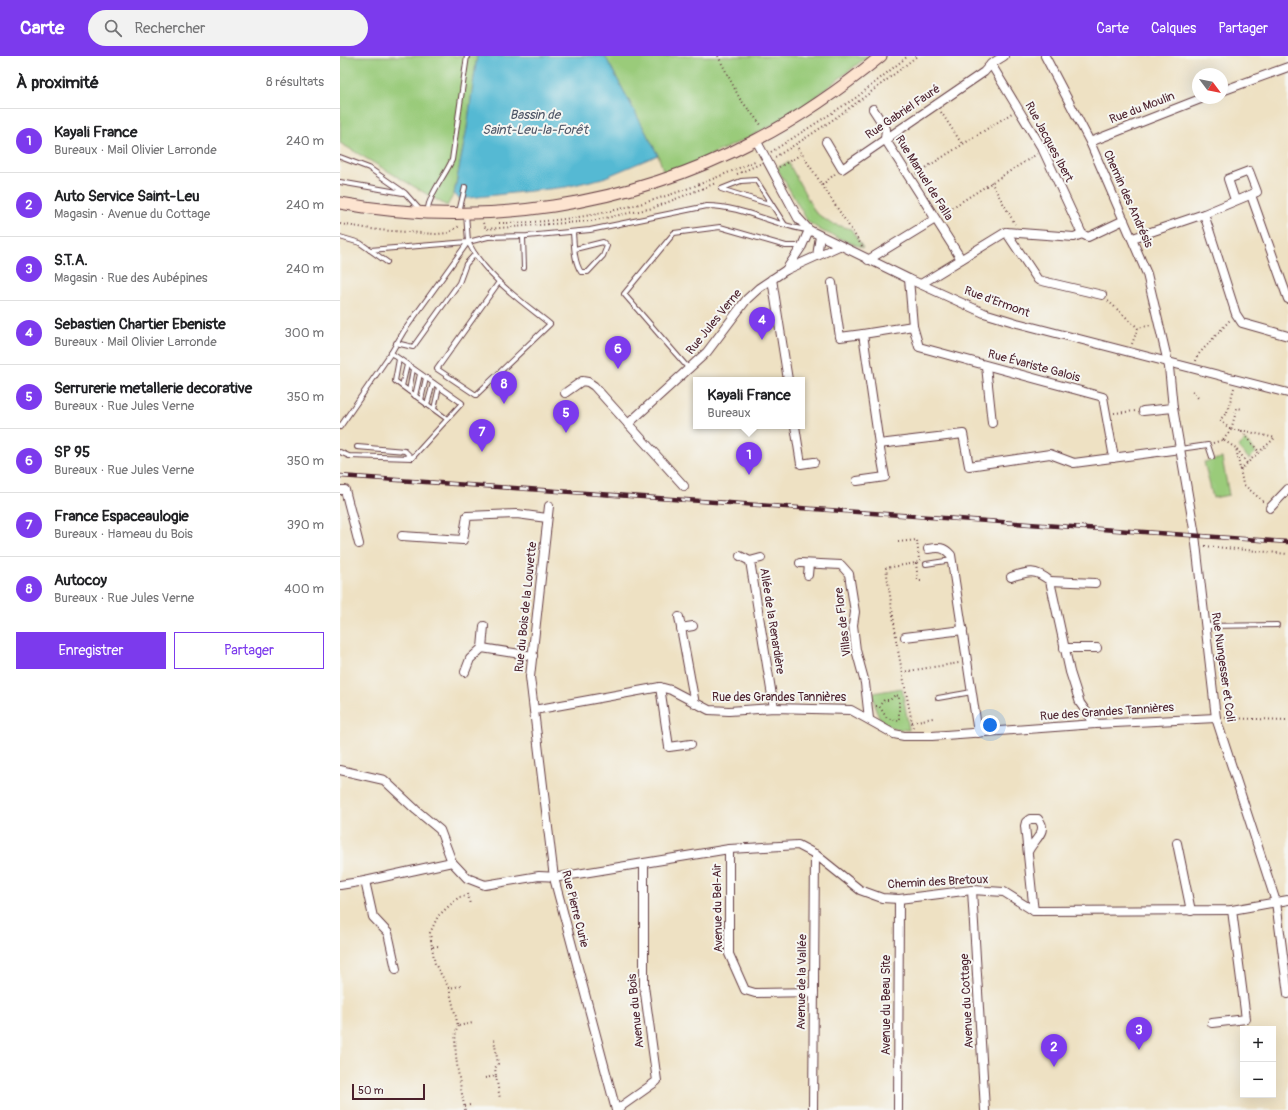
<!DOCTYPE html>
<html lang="fr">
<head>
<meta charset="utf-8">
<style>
	body { margin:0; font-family:Pangolin,sans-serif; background:#f2f2f2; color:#202124 }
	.controls { position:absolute; right:12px; bottom:12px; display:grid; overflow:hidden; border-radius:0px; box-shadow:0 4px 16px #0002 }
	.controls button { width:36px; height:36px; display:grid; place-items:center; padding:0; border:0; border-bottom:1px solid #e0e0e0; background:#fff; color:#202124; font:20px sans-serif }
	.compass { position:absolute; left:852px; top:12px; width:36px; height:36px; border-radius:50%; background:#fff; box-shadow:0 4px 16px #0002; rotate:122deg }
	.scale { position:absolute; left:12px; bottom:10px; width:73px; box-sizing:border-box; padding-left:4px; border:2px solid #4a1f2b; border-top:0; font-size:11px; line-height:14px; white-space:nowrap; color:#4a1f2b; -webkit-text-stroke:3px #f6f6f2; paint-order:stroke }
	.you { position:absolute; left:650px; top:669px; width:14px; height:14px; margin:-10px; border:3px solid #fff; border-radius:50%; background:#1a73e8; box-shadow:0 0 0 6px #1a73e833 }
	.badge { display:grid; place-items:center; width:26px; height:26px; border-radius:50%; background:#7c3aed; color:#fff; font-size:13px; font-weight:700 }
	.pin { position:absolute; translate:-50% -33px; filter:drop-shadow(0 1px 2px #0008) }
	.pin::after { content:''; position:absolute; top:21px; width:14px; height:12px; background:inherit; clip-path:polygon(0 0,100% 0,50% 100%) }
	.popup { position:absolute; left:353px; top:321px; width:112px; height:52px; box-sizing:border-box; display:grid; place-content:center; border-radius:0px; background:#fff; filter:drop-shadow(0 1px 3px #0005); font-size:13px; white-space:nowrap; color:#757577 }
	.popup b { font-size:15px; color:#202124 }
	.popup::after { content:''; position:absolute; left:50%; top:100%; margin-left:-8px; border:8px solid transparent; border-top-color:#fff }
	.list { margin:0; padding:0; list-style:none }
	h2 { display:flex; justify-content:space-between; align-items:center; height:52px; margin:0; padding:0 16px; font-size:17px }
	h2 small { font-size:13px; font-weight:400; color:#757577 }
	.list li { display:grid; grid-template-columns:26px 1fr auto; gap:12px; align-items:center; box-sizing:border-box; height:64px; padding:0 16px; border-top:1px solid #e0e0e0 }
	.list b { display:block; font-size:15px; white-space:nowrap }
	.list p { margin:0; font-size:13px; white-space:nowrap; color:#757577 }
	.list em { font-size:13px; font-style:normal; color:#757577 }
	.actions { display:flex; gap:8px; padding:12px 16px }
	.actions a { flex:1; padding:9px 0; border:1px solid #7c3aed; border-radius:0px; text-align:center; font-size:14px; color:#7c3aed }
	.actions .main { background:#7c3aed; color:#fff }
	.icon { flex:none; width:22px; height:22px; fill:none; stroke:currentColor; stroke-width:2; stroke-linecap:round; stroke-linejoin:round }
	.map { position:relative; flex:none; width:948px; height:1054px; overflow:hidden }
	header { display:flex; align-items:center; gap:24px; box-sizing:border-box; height:56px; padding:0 20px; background:#7c3aed; color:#fff }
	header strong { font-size:19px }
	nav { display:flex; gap:22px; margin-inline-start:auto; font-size:14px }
	.search { width:280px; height:36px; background:#f2f2f2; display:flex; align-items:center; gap:10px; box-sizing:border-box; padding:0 14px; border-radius:22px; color:#757577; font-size:15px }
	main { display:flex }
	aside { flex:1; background:#fff }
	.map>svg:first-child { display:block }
	.green { fill:#9acb7a; stroke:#727552 }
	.water { fill:#55b9d3; stroke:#506c7f }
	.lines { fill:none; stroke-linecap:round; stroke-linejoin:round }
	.lane-casing { stroke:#633c42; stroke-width:6 }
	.street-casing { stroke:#633c42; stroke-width:10 }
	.secondary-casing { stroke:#633c42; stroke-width:13 }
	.path { stroke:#633c42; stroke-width:2; stroke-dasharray:1 3; stroke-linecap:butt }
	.lane { stroke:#fff; stroke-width:4 }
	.street { stroke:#fff; stroke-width:8 }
	.secondary { stroke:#fde4d0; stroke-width:11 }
	.rail-casing { stroke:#4a1f2b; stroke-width:4.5 }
	.rail { stroke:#f6f6f2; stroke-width:3; stroke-dasharray:9; stroke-linecap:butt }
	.labels { text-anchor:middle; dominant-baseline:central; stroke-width:4; stroke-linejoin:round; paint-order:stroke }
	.street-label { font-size:12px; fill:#4a1f2b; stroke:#f6f6f2 }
	.water-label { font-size:13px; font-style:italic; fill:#4e5566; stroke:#f6f6f2 }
</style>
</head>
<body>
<header>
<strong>Carte</strong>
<div class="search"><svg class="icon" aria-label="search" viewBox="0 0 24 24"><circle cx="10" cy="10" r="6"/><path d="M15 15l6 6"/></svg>Rechercher</div>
<nav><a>Carte</a><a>Calques</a><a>Partager</a></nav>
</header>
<main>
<aside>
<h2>À proximité<small>8 résultats</small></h2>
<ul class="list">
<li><span class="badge">1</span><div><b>Kayali France</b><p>Bureaux · Mail Olivier Larronde</p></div><em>240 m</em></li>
<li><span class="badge">2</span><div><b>Auto Service Saint-Leu</b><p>Magasin · Avenue du Cottage</p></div><em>240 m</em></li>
<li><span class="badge">3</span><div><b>S.T.A.</b><p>Magasin · Rue des Aubépines</p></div><em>240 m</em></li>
<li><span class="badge">4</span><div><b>Sebastien Chartier Ebeniste</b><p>Bureaux · Mail Olivier Larronde</p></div><em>300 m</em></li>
<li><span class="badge">5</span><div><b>Serrurerie metallerie decorative</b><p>Bureaux · Rue Jules Verne</p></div><em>350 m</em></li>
<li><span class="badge">6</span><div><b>SP 95</b><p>Bureaux · Rue Jules Verne</p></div><em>350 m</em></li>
<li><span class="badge">7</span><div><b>France Espaceaulogie</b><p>Bureaux · Hameau du Bois</p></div><em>390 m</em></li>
<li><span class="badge">8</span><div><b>Autocoy</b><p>Bureaux · Rue Jules Verne</p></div><em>400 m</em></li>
</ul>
<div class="actions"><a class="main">Enregistrer</a><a>Partager</a></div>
</aside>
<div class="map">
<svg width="948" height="1054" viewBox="0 0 948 1054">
	<rect width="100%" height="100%" fill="#f6f6f2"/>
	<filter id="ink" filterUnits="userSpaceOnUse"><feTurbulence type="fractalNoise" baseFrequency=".025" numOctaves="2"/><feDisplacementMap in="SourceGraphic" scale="8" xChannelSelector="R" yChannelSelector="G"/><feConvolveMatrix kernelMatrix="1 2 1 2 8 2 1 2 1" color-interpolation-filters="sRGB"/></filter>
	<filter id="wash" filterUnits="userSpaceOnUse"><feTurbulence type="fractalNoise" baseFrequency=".012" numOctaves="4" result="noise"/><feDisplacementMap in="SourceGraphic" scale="16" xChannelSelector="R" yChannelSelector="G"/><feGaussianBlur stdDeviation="0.9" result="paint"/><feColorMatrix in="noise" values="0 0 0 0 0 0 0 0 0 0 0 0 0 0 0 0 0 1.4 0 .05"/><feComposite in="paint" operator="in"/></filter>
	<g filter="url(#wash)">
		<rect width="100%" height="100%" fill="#eee1c3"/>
		<!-- green -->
		<g class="green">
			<path d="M0,0h137l-10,72 -13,66 -7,12 -107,-63z"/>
			<path d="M265,0h263l-69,54 -47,26 -87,40 -7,-21z"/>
			<path d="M448,106l27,50 15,11 21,6 12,19 -41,-17 -14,-9 -31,-54z"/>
			<path d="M905,384l11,12 -7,7 -11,-12z"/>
			<path d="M882,402l7,37 -16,3 -9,-36z"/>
			<path d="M562,632l7,42c-29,-1 -33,-12 -36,-37z"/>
		</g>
		<!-- water -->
		<path class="water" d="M137,0h128l53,99 -55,23 -37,9 -106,12 -6,-5 13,-66z"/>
	</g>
	<g filter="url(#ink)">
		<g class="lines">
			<!-- lane casing -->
			<g class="lane-casing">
				<g id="lane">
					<path d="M0,101l29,11 36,25 15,17"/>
					<path d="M0,126l63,11"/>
					<path d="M432,149l-51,-16 20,-8 15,-1 29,45"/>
					<path d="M87,156c3,-20 17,-34 25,-52l15,-104"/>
					<path d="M119,156l6,-25"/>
					<path d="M233,176c1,13 1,30 8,40h7l15,-16 4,-10 -4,-4 -28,7"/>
					<path d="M0,181l20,6 27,19"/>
					<path d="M183,181l1,31"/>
					<path d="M128,186c18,35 52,58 82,82l-74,71 -39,-26 62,-87"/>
					<path d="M30,194l98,-8 20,-5 39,-1 63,-6 117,-24c35,0 66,19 100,24"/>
					<path d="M56,287l17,4 46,-64 7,-19 9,-10"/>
					<path d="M59,303l-4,22 52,38"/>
					<path d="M349,313l-65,-75 50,-61 46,-6 66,19h16"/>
					<path d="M62,330l5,-21"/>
					<path d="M69,335l4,-22"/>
					<path d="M75,340l5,-22"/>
					<path d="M81,344l5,-22"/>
					<path d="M87,349l6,-22"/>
					<path d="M94,353l5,-22"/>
					<path d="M0,371l51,-74 13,-22 64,-89 -2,-29"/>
					<path d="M17,391l48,4 7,7"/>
					<path d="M840,393l28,-4 4,12"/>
					<path d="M0,396l9,4 63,2 50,-55 -71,-50"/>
					<path d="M586,508l26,-4"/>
					<path d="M865,570l72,-1"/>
					<path d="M598,642l34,-6"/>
				</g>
			</g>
			<!-- street casing -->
			<g class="street-casing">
				<g id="street">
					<path d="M705,0l45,86 57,132 22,93 4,41 22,127 21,183 60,184 12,92"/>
					<path d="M651,8l52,86 39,84"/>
					<path d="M882,35l66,-24"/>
					<path d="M533,53l13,20 -1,10 76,120"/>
					<path d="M416,84l42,78 11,12 100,49 75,34 33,10 271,70"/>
					<path d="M486,86l16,27 142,-97 7,-8 13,-8"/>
					<path d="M750,86l113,-44"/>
					<path d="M911,139l37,104"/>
					<path d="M864,158l32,100 6,9 46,13"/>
					<path d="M666,176l32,48 64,15"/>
					<path d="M793,182l71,-24 53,-22 -8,-21 -21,8 7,21"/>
					<path d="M477,200l3,-20"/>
					<path d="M528,204l67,-41"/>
					<path d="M446,214l16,-24 7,-16"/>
					<path d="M432,223l16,101"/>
					<path d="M569,223l4,47"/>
					<path d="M492,227l8,54 23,-3"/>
					<path d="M581,228l85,-52 68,5 8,-3 6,3 36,-17"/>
					<path d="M646,310l6,57"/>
					<path d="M225,337l17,-12 6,1 6,4 90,100"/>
					<path d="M803,355l30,-3"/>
					<path d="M288,368l79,-72 40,-53 12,-11 27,-18 53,-24"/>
					<path d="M455,370l6,38 13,-2"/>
					<path d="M774,402l-11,-61 -184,-50 -6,-21 -50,8 16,110 84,-10 6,32 81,-12 24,9 106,-14"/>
					<path d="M517,425l28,-4 -6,-33"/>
					<path d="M0,434h5l14,54"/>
					<path d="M209,450l-19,171 24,201 62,232"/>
					<path d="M930,452l18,-19"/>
					<path d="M62,480l61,4 4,-24 50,-2 30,4"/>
					<path d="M588,493c11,-2 16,-2 23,6l27,178"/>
					<path d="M400,500l10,5 11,-3"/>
					<path d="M410,505l24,147"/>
					<path d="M460,507l41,2 8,9 6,38 -2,13 3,25 9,33 4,36"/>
					<path d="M468,519l1,-11"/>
					<path d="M671,521c18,-6 24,-8 39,4l20,91 10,31 15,21"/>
					<path d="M710,525l45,2"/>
					<path d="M339,561l16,87"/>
					<path d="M341,572l12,-2"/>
					<path d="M565,581l58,-7"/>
					<path d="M142,592l2,-22"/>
					<path d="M724,592h33"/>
					<path d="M125,616l5,-13 12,-11 51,8"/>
					<path d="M320,631l9,60 22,-3"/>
					<path d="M194,654l126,-23 11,3 38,20 20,1 45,-3 77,2 43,24 10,2h28l163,-12 121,-6"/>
					<path d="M0,714l44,10 32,30 24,20 12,32"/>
					<path d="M837,787l14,68"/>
					<path d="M389,793v105l16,36 10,3 59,-1"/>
					<path d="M688,796c4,-11 22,-21 10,-33h-8l-4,3 -1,4 8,77 1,8"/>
					<path d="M25,825l8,36 15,16 8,36"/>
					<path d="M0,829l25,-4 87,-19 15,16 18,7 54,-9 20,1 170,-28 69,-4 17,9 45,36 22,8 17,1 73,-9 32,2 30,19 198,-1 56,-10"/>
					<path d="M632,834l13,220"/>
					<path d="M872,967l34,-4 -14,-109"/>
					<path d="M276,1054l41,-29 -13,-95v-123"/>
					<path d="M473,1054l2,-256"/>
					<path d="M558,1054l1,-211"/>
				</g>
			</g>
			<!-- secondary casing -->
			<g class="secondary-casing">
				<path id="secondary" d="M0,147c140,26 290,3 416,-63 45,-23 86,-52 125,-84"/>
			</g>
			<!-- path -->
			<g class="path">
				<path d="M378,0l22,43 22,27"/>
				<path d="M601,56l21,32"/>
				<path d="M458,92l64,98"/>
				<path d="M431,96l86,-55 51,-41"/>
				<path d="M435,101c52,-31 96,-64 142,-101"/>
				<path d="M439,111l23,-13"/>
				<path d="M397,118l23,-10"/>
				<path d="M576,118l96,-61"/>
				<path d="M651,126l24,42"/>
				<path d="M482,129l14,-12"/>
				<path d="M602,158l95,-60"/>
				<path d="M143,167l3,6 105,-8 62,-13 63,-25"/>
				<path d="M159,167c95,0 172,-24 258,-63"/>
				<path d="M0,168l38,6 58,4 12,-1 13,-8"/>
				<path d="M768,245l30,27"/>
				<path d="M792,288l6,-16 13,-3"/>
				<path d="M856,305l1,-5 33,-36"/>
				<path d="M894,332l-7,24 -7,8 11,10 6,-22 6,1"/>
				<path d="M852,335l7,8"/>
				<path d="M774,357l22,-2"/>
				<path d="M901,374l34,8 -16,14"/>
				<path d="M883,384l8,-10h10l18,22 -19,18"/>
				<path d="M873,387l10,-3 13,8 7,36 22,19"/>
				<path d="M897,393l10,14"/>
				<path d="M558,486l19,-2 2,20"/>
				<path d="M865,490l83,8"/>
				<path d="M576,507l2,18h3"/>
				<path d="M556,580l-10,-68 30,-5 5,-3"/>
				<path d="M556,584l17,88"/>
				<path d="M562,616l57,-9"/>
				<path d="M536,650h3l8,12 12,3v-25l-4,-1 -5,5h-6l-5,6"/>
				<path d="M885,662l63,2"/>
				<path d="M572,666l21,-4"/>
				<path d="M128,838l2,11"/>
				<path d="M98,890l-6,1 -2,-14 8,-17 21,-19 9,-1"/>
				<path d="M92,891l3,17 14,24 12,-2"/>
				<path d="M109,932l9,38 15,-3"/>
				<path d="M118,970c-8,14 4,67 7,84"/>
				<path d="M156,1020l4,23"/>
				<path d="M145,1022l11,-2 -1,-8 3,-4 -4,-25"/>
				<path d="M125,1050l5,-1"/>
			</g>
			<!-- lane -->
			<use href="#lane" class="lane"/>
			<!-- street -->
			<use href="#street" class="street"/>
			<!-- secondary -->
			<use href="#secondary" class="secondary"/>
			<!-- rail casing -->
			<g class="rail-casing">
				<path id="rail" d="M0,420l948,66"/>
			</g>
			<!-- rail -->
			<use href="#rail" class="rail"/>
		</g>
	</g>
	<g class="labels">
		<!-- street labels -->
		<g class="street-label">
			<text transform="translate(802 52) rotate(-21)">Rue du Moulin</text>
			<text transform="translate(563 56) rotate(-34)">Rue Gabriel Fauré</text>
			<text transform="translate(709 86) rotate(62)">Rue Jacques Ibert</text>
			<text transform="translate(584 122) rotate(58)">Rue Manuel de Falla</text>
			<text transform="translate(788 143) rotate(66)">Chemin des Andrésis</text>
			<text transform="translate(657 246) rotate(20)">Rue d'Ermont</text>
			<text transform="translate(374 266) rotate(-51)">Rue Jules Verne</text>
			<text transform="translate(694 310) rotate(15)">Rue Évariste Galois</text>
			<text transform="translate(186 551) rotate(-84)">Rue du Bois de la Louvette</text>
			<text transform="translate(432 565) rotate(81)">Allée de la Renardière</text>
			<text transform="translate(503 566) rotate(-97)">Villas de Flore</text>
			<text transform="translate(883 611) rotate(82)">Rue Nungesser et Coli</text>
			<text x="439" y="641">Rue des Grandes Tannières</text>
			<text transform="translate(767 656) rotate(-4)">Rue des Grandes Tannières</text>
			<text transform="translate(598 826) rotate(-3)">Chemin des Bretoux</text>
			<text transform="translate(378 852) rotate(-91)">Avenue du Bel-Air</text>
			<text transform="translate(235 853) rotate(76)">Rue Pierre Curie</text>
			<text transform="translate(462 926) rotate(-89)">Avenue de la Vallée</text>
			<text transform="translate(627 945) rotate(-93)">Avenue du Cottage</text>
			<text transform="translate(546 949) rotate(-90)">Avenue du Beau Site</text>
			<text transform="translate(296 955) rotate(-96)">Avenue du Bois</text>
		</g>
		<!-- water labels -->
		<g class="water-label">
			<text x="195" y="59">Bassin de<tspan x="195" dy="15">Saint-Leu-la-Forêt</tspan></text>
		</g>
	</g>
</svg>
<div class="controls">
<button>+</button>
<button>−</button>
</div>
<svg class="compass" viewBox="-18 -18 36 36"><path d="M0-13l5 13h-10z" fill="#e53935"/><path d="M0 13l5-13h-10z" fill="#757577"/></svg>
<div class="scale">50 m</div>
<div class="you"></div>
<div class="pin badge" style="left:409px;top:419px">1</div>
<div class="popup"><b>Kayali France</b>Bureaux</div>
<div class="pin badge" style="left:714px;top:1011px">2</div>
<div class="pin badge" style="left:799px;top:994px">3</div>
<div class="pin badge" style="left:422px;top:284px">4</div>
<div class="pin badge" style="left:226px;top:377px">5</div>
<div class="pin badge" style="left:278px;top:313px">6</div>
<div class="pin badge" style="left:142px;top:396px">7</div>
<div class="pin badge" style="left:164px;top:348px">8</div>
</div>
</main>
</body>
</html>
